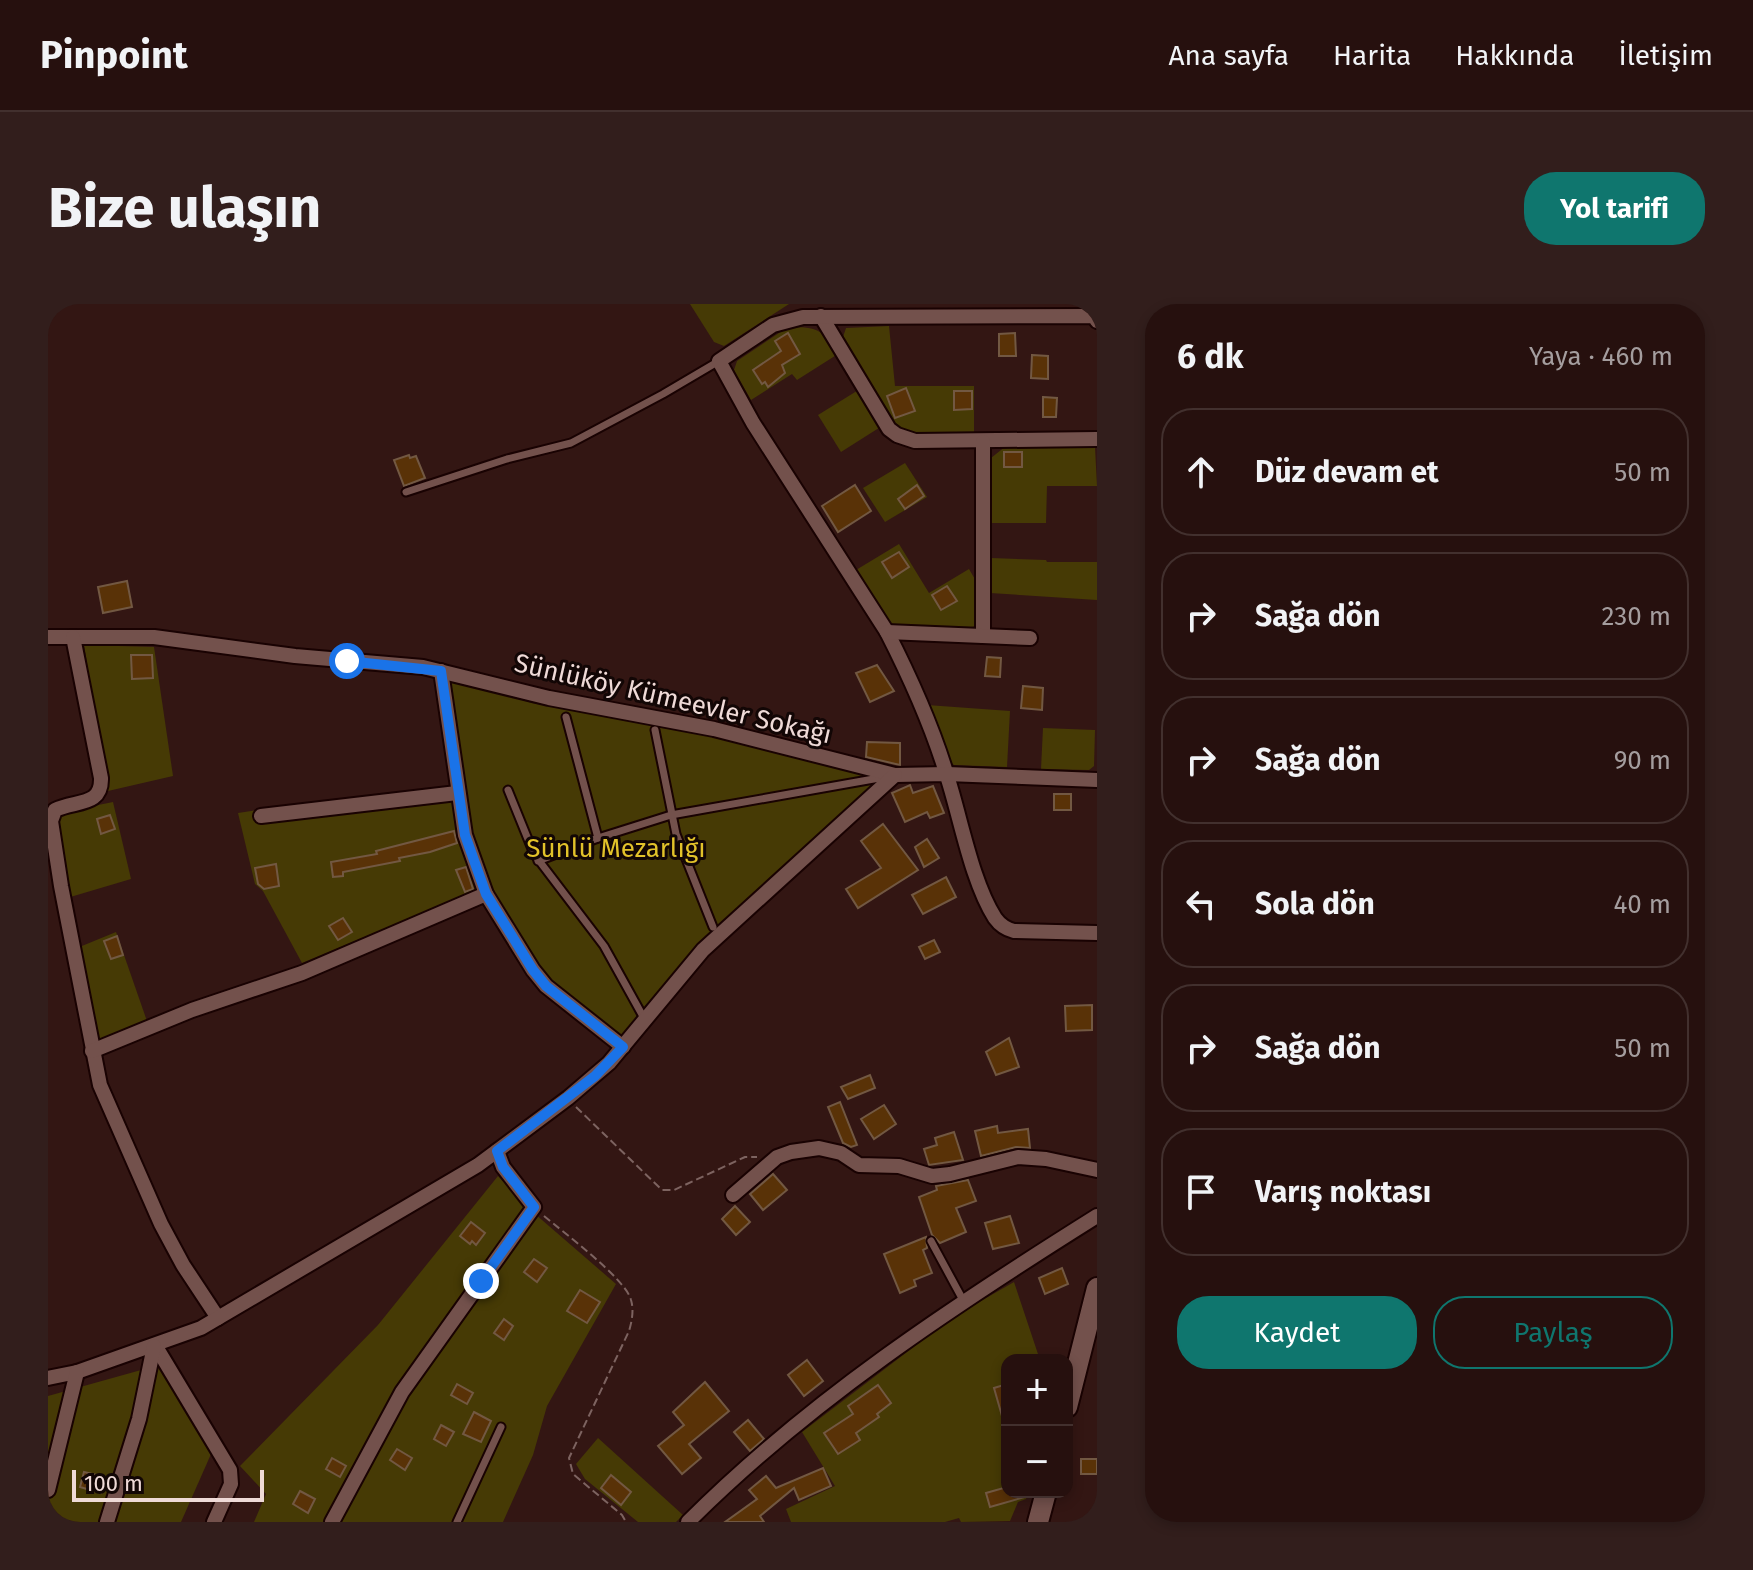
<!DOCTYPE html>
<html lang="tr">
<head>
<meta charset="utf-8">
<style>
	body { margin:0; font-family:"Fira Sans",sans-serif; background:#321e1c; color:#f1f3f6 }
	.controls { position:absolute; right:24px; bottom:24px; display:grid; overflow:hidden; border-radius:16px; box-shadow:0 4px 12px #0003 }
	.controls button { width:72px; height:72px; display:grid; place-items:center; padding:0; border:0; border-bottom:2px solid #42302e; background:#26100e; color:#f1f3f6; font:40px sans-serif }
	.scale { position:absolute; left:24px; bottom:20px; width:192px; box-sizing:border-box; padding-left:8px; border:4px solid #efdad7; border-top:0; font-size:22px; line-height:28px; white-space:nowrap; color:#efdad7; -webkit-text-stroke:6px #120605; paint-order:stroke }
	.stop { position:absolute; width:24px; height:24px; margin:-18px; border:6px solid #1a73e8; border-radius:50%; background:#fff }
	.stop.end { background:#1a73e8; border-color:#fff; box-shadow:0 2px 8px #0008 }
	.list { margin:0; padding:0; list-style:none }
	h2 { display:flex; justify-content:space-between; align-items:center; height:104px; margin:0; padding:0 32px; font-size:34px }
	h2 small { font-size:26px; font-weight:400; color:#a49d9e }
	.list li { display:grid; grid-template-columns:52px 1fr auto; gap:24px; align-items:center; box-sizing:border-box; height:128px; margin:0 16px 16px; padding:0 16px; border:2px solid #42302e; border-radius:32px }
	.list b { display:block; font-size:30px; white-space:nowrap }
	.list em { font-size:26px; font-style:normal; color:#a49d9e }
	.actions { display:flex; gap:16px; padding:24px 32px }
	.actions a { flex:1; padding:18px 0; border:2px solid #0f766e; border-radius:32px; text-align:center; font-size:28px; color:#0f766e }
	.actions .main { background:#0f766e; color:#fff }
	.icon { flex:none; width:44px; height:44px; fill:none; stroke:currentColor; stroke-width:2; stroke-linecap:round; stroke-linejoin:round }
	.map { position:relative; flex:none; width:1049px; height:1218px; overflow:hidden; border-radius:32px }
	header { display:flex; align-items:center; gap:48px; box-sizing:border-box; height:112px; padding:0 40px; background:#26100e; border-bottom:2px solid #42302e }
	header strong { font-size:38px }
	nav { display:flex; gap:44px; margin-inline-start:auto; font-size:28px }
	.intro { display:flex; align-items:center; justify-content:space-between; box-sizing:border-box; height:192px; padding:0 48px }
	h1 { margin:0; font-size:56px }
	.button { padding:20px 36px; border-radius:32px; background:#0f766e; color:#fff; font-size:28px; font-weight:700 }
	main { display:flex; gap:48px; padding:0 48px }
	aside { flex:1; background:#26100e; border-radius:32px; box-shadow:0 4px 12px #0003 }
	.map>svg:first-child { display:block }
	.green { fill:#463a05 }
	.building { fill:#593207; stroke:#725842; stroke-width:2 }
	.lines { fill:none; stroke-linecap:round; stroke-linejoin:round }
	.lane-casing { stroke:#190202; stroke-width:11 }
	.street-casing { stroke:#190202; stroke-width:18 }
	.secondary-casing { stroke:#190202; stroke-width:24 }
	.path { stroke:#7d6360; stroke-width:2; stroke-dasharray:8 4; stroke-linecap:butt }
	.lane { stroke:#73514c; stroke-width:7 }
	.street { stroke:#73514c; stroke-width:14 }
	.secondary { stroke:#73514c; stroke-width:20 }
	.route { stroke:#1a73e8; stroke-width:10 }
	.labels { text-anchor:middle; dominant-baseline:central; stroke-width:6; stroke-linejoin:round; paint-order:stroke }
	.street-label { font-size:26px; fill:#efdad7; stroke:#120605 }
	.park-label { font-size:26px; fill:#e2c22a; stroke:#120605 }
</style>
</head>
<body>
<header>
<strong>Pinpoint</strong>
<nav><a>Ana sayfa</a><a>Harita</a><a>Hakkında</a><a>İletişim</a></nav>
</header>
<div class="intro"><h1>Bize ulaşın</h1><a class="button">Yol tarifi</a></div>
<main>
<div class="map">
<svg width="1049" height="1218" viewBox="0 0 1049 1218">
	<rect width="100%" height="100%" fill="#331613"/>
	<!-- green -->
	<g class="green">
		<path d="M642,0h99l-65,42 -10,-4z"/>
		<path d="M841,22l6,60h79v49h-62l-16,-8 -53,-90 3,-9z"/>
		<path d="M740,23c30,0 35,2 50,27l-41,26 -5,-6 -41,26 -17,-30 3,-9z"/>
		<path d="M812,85l22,37 -41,26 -23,-37z"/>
		<path d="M958,142l89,1 2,39h-50l-1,37h-55v-65z"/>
		<path d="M857,159l22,34 -42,25 -22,-34z"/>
		<path d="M851,240l30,49 40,-24 7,12 1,44 -7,3 -73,1 -11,-8 -30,-51z"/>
		<path d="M943,254l55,2 1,2h50v38l-107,-7z"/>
		<path d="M36,341l70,2 19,129 -65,15z"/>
		<path d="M400,374l84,25 188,34 156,39 -2,11 -250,250 -77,-56 -55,-89 -21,-51z"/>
		<path d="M879,401l83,6 -3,56 -53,-2 -8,-6z"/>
		<path d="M995,424l52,2 -1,36 -5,4 -48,-1z"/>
		<path d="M407,494l25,91 -178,74 -39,-72 -8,-7 -17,-71 19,-3 2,11z"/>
		<path d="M65,498l18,77 -64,19 -9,-82 6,-4z"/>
		<path d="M68,628l32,92 -52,20 -19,-96z"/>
		<path d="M450,872l29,31 89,77 -69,122 -14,49 -30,67h-249l12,-28 -26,-28 138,-141z"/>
		<path d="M966,978l26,78h-33v132h21l-2,7 -8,3 -8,19 -49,1 -2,-4 -14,4h-154l-5,-13 49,-23 -33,-54 151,-115z"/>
		<path d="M111,1061l56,80 -34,77h-133v-126z"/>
		<path d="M550,1134l85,77 -7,7h-38l-53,-43 -9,-15z"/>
	</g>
	<!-- building -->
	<g class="building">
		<path d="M740,29l12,21 -18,11 3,8 -17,14 -3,-5 -3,2 -9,-14 28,-19 -6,-10z"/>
		<path d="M967,29l1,23h-17v-22z"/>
		<path d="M984,51l16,1v23l-17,-1z"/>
		<path d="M858,84l9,23 -20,7 -8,-22z"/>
		<path d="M906,87h18v18l-18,1z"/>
		<path d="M995,93l14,1 -1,19h-13z"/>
		<rect x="956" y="148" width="18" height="15"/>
		<path d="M361,151l1,3 6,-2 9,22 -21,8 -10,-26z"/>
		<path d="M807,181l16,26 -33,21 -16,-26z"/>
		<path d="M869,181l7,11 -19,13 -7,-10z"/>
		<path d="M851,248l10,15 -17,11 -10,-16z"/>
		<path d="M79,277l5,26 -29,6 -5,-26z"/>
		<path d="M899,282l10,15 -16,9 -9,-15z"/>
		<path d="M83,351h21l1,23 -21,1z"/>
		<path d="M939,353l14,1 -1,19 -15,-1z"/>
		<path d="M829,361l17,26 -24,11 -14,-29z"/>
		<path d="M975,382l20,2 -1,22 -21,-2z"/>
		<path d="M819,438l33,1v22l-34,-8z"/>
		<path d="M862,481l3,8 20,-7 11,27 -14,5 -3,-6 -22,10 -13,-29z"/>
		<rect x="1006" y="490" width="17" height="16"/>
		<path d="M62,511l5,14 -14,5 -4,-15z"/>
		<path d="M835,520l35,46 -60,38 -12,-19 35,-21 -20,-27z"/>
		<path d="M406,527l3,12 -27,9 -31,6 1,3 -57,11v4l-10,1 -2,-15 46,-8 -1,-3z"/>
		<path d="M879,535l12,19 -15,9 -9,-20z"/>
		<path d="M228,560l3,22 -15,3 -6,-5 -3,-16z"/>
		<path d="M418,563l7,22 -8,3 -9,-22z"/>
		<path d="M898,573l10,20 -33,17 -11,-19z"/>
		<path d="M295,614l9,14 -14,8 -9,-14z"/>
		<path d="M69,632l6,19 -12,4 -7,-18z"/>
		<path d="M886,636l6,12 -15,7 -6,-12z"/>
		<path d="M1044,701v25l-26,1 -1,-25z"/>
		<path d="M961,734l10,29 -23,8 -10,-23z"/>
		<path d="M822,771l5,13 -27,11 -7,-12z"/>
		<path d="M792,798l17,43 -6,2 -8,-4 -15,-36z"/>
		<path d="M836,801l12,19 -22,15 -13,-20z"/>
		<path d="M949,822l1,7 30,-4 2,19 -14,-1 -35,9 -6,-25z"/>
		<path d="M906,828l9,28 -34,5 -5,-16 13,-4 -2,-7z"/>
		<path d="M725,870l14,16 -24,20 -13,-16z"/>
		<path d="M920,876l8,21 -20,7 10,24 -26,11 -8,-8 -13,-38 18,-7 -1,-4z"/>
		<path d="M687,902l15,16 -14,13 -14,-16z"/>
		<path d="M962,912l9,27 -26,6 -8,-26z"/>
		<path d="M423,918l14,11 -9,12 -4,-4 -2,3 -10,-8z"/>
		<path d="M878,933l1,11 -4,2 9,23 -18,7 2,6 -16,7 -16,-39z"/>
		<path d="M486,955l13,9 -10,14 -13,-10z"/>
		<path d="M1014,964l6,16 -23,10 -6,-16z"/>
		<path d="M532,986l20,12 -13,21 -20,-12z"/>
		<path d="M456,1015l9,7 -9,14 -10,-7z"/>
		<path d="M759,1056l16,21 -19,15 -16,-21z"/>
		<path d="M657,1078l24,29 -40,33 12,14 -19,16 -24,-28 26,-21 -11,-13z"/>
		<path d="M409,1080l16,9 -6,11 -16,-9z"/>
		<path d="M959,1080v38l-3,1 -10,-35z"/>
		<path d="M830,1081l13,18 -14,11 2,3 -23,16 4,7 -22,14 -14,-21 29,-19 -5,-8z"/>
		<path d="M426,1108l17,9 -10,21 -18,-8z"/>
		<path d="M700,1116l16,19 -14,12 -16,-19z"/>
		<path d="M393,1121l13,7 -8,14 -12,-7z"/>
		<path d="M349,1145l15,9 -7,12 -15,-10z"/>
		<path d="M284,1154l14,8 -6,11 -14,-8z"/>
		<rect x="1033" y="1155" width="16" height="15"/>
		<path d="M775,1164l8,18 -32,14 -5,-12 -34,28 4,6h-39l32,-23 -8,-9 17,-14 10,12z"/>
		<path d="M36,1168l21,5 -4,16 -21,-6z"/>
		<path d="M563,1171l20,17 -10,13 -20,-17z"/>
		<path d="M959,1183v5h25v3l-42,12 -4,-14z"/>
		<path d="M252,1187l15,8 -7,14 -15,-9z"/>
	</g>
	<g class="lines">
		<!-- lane casing -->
		<g class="lane-casing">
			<g id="lane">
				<path d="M358,188l101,-33 64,-16 92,-49 56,-33"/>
				<path d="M518,413l32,121"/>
				<path d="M607,426l21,104 37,93"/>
				<path d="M460,486l26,64 70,92 41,74"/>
				<path d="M490,557l60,-23 73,-23 214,-38"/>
				<path d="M883,937l32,59"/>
				<path d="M409,1218l44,-95"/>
			</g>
		</g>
		<!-- street casing -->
		<g class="street-casing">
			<g id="street">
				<path d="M773,12l68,113 8,6 18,6 182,-2"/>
				<path d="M1049,17l-3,-5 -291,1 -30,8 -54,36 34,62 134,209c24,47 46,96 61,147 13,41 24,103 47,139 5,7 11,11 19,13l83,2"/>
				<path d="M935,138v194"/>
				<path d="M839,328l143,6"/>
				<path d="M0,333h106l141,19 128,11 126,31 165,31 181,46 52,-1 150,6"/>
				<path d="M25,333l28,141c1,29 -26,22 -46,32l-4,11 10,65 39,199 61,139 22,41 35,53"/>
				<path d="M393,367l24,164 21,59 47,76 13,16 77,61"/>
				<path d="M213,512l196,-23"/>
				<path d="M44,747l100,-41 110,-37 184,-79"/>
				<path d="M685,891l44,-38 14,-5 28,-4 22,5 18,12 40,1 33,10 18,-2 68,-17 28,2 51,11"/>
				<path d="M107,1041l75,125 1,14 -17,38"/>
				<path d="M0,1074l29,-6 124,-44 277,-163 90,-67 41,-35 94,-113 192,-175"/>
				<path d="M0,1186l29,-118"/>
				<path d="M59,1218l32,-103 15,-73"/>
				<path d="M284,1218l70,-130 132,-185 -31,-40 -6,-16"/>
				<path d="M640,1218c121,-121 264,-215 409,-306"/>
			</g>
		</g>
		<!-- secondary casing -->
		<g class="secondary-casing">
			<g id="secondary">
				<path d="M1019,1103l30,-119"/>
				<path d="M990,1218l8,-30"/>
			</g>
		</g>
		<!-- path -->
		<g class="path">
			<path d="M528,803l86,83h12l71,-33h12"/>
			<path d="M496,912c19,16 82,63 87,84 3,10 1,21 -2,31l-60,127 4,16 49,41 4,7"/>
		</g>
		<!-- lane -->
		<use href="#lane" class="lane"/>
		<!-- street -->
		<use href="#street" class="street"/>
		<!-- secondary -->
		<use href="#secondary" class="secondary"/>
	</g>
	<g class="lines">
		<!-- route -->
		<path class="route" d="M299,357l94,10 24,164 21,59 47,76 13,16 77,61 -28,29 -98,75 6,16 31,40 -53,74"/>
	</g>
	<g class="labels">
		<!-- street labels -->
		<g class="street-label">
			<text transform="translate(625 395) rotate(13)">Sünlüköy Kümeevler Sokağı</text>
		</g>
		<!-- park labels -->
		<g class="park-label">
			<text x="568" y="544">Sünlü Mezarlığı</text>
		</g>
	</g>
</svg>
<div class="controls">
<button>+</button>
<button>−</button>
</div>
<div class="scale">100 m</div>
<div class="stop" style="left:299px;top:357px"></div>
<div class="stop end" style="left:433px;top:977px"></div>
</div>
<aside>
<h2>6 dk<small>Yaya · 460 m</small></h2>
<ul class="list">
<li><svg class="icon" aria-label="ahead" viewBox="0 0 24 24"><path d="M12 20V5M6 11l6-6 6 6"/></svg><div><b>Düz devam et</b></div><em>50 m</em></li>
<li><svg class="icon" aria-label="right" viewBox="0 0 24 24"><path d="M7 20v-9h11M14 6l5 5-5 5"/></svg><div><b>Sağa dön</b></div><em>230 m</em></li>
<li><svg class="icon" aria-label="right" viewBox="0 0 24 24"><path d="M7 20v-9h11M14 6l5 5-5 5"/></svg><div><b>Sağa dön</b></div><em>90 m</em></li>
<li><svg class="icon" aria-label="left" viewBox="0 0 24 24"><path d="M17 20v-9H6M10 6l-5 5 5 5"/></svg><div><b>Sola dön</b></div><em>40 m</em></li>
<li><svg class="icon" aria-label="right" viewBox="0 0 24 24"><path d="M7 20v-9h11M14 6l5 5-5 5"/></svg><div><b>Sağa dön</b></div><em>50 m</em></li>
<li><svg class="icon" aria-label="arrive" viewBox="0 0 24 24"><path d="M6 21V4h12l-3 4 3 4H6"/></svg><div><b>Varış noktası</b></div></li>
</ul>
<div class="actions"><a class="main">Kaydet</a><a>Paylaş</a></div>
</aside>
</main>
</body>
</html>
